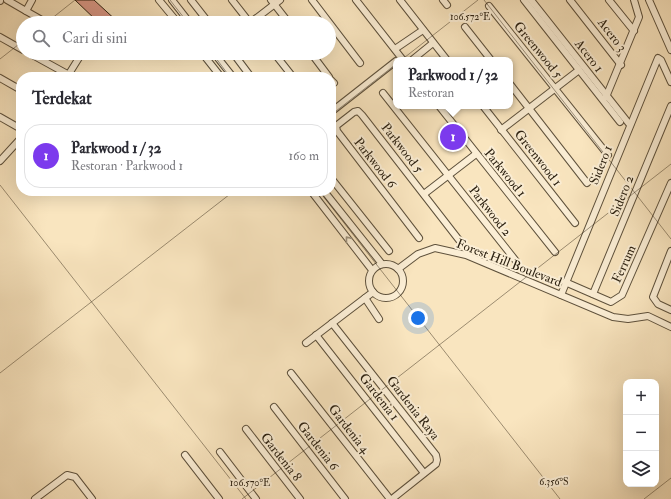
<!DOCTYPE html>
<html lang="id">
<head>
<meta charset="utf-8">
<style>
	body { margin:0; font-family:"IM FELL Double Pica",serif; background:#f2f2f3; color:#2b2b33 }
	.controls { position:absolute; right:12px; bottom:12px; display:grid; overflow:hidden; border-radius:8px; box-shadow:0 4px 16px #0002 }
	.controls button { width:36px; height:36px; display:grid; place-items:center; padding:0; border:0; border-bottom:1px solid #e1e1e2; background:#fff; color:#2b2b33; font:20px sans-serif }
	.you { position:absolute; left:418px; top:318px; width:14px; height:14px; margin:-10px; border:3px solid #fff; border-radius:50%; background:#1a73e8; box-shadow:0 0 0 6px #1a73e833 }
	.badge { display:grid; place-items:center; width:26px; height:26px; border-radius:50%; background:#7c3aed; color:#fff; font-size:13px; font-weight:700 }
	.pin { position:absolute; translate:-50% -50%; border:2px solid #fff; box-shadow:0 1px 4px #0006 }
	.popup { position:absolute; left:393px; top:57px; width:120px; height:52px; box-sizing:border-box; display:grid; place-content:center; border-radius:8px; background:#fff; filter:drop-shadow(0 1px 3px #0005); font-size:13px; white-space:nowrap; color:#7c7c81 }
	.popup b { font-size:15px; color:#2b2b33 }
	.popup::after { content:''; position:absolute; left:50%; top:100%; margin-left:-8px; border:8px solid transparent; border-top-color:#fff }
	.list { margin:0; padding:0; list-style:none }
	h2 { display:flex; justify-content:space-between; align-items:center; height:52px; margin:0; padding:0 16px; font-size:17px }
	h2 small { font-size:13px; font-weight:400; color:#7c7c81 }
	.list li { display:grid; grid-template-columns:26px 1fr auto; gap:12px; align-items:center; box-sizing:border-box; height:64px; margin:0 8px 8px; padding:0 8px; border:1px solid #e1e1e2; border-radius:16px }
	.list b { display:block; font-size:15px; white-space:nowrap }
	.list p { margin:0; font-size:13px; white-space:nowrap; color:#7c7c81 }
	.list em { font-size:13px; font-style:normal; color:#7c7c81 }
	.icon { flex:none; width:22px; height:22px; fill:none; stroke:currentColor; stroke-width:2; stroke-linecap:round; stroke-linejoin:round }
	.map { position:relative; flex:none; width:671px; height:499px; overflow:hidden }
	.search { position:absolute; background:#fff; box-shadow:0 4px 16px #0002; left:16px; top:16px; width:320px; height:44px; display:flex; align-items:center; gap:10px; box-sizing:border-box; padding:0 14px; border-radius:22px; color:#7c7c81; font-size:15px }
	.panel { position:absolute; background:#fff; box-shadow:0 4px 16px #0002; left:16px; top:72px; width:320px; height:124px; border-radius:16px }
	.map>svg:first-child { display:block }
	.building { fill:#dc9a8a; stroke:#2b2010 }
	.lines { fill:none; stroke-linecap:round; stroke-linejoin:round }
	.minor-casing { stroke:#5e513c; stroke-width:8 }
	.minor { stroke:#fbeed5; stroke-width:6 }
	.oneway { stroke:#9d917c }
	.ticks { fill:none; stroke:#2b2010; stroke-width:1; stroke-opacity:0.45 }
	.labels { text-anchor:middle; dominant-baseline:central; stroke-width:4; stroke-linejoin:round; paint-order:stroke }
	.street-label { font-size:13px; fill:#2b2010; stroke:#fbeed5 }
	.ticks-label { font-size:10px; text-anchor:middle; fill:#2b2010; stroke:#fbeed5; stroke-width:4; stroke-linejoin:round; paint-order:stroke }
</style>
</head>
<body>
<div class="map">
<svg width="671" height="499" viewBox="0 0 671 499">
	<rect width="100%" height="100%" fill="#f9e5bf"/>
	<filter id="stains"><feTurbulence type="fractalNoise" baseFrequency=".005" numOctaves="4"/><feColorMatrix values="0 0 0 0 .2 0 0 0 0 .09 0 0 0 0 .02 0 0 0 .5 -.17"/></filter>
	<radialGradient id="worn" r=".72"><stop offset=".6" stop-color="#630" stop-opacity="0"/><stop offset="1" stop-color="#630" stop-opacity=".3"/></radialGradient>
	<!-- building -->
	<path class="building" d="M75,0h19l25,23h-20z"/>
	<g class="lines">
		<!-- minor casing -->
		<g class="minor-casing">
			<g id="minor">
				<path d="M7,0l19,11"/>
				<path d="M32,0l-6,11 21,12"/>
				<path d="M159,0l19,23"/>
				<path d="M172,0l18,23"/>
				<path d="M191,0l18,23"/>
				<path d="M232,0l18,23"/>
				<path d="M271,0l18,23"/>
				<path d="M312,0l48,63"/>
				<path d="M356,0l47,60"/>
				<path d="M400,0l47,60"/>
				<path d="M443,0l4,5"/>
				<path d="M524,0l96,122"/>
				<path d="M531,0l99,125"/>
				<path d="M570,0l51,65"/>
				<path d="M609,0l25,31"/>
				<path d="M649,0l22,50"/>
				<path d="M0,1v-1"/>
				<path d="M489,6l119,149"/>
				<path d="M250,23l30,-23"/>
				<path d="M465,27l26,33"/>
				<path d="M0,37l23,13"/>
				<path d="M395,49l28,-19"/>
				<path d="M29,53l40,22"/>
				<path d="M202,53l19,24"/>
				<path d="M214,53l19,24"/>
				<path d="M233,53l18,24"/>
				<path d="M274,53l19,24"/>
				<path d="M311,53l18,24"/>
				<path d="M412,60l21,-17"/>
				<path d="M67,77l15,-24"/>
				<path d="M0,78l21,12"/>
				<path d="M331,80l3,3"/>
				<path d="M510,84l77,99"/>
				<path d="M383,93l133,168"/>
				<path d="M606,97l33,-80 -5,-17"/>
				<path d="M439,106l116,146"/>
				<path d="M483,106l92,117"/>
				<path d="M331,112l65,-51"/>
				<path d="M0,117l21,12"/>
				<path d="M501,130l78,-60"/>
				<path d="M0,161l21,-23"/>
				<path d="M331,178l58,73"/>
				<path d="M311,191l61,79"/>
				<path d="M324,191l58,73"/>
				<path d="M424,194l52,-40"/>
				<path d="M419,238l-82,-107 -1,-5 18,-14 4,-1 4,4 97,125"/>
				<path d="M671,251l-18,46 5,7 13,6"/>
				<circle cx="386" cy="281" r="17"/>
				<path d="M398,269l20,-15 17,-6 31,7 147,62 15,2 20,-3 23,11"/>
				<path d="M565,282l46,20 11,-7 49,-112"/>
				<path d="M593,294l78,-188"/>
				<path d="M561,295l97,-237 3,2 10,22"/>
				<path d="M365,298l14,21"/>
				<path d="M332,323l104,132 1,5 -1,4 -44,35"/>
				<path d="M316,335l108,138"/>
				<path d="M306,343l67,-51"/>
				<path d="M291,373l99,126"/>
				<path d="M274,407l71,92"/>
				<path d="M246,429l54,70"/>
				<path d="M220,452l36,47"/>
				<path d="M185,455l34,44"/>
				<path d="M35,499l32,-24 8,2 17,22"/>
			</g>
		</g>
		<!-- minor -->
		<use href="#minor" class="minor"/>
	</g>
	<!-- one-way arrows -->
	<defs><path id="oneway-chevron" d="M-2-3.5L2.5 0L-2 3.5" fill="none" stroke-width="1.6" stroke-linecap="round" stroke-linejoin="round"/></defs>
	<use class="oneway" href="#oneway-chevron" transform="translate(348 239) rotate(-128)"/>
	<!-- ticks -->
	<path class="ticks" d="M170,0l18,23M484,0l187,239M46,23l29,-23M212,53l18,24M0,59l23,-18M331,115l147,-115M0,185l246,314M319,191l241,308M0,373l234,-182M242,499l429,-335M644,499l27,-21"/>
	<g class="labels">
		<!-- street labels -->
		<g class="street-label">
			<text transform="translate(612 35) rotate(52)">Acero 3</text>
			<text transform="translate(538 50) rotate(51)">Greenwood 5</text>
			<text transform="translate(589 56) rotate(52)">Acero 1</text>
			<text transform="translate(402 148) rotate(52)">Parkwood 5</text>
			<text transform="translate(538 158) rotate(52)">Greenwood 1</text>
			<text transform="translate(375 163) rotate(52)">Parkwood 6</text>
			<text transform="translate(601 165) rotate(-68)">Sidero 1</text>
			<text transform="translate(505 173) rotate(51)">Parkwood 1</text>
			<text transform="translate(622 196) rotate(-68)">Sidero 2</text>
			<text transform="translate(490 211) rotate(52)">Parkwood 2</text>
			<text transform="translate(509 263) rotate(21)">Forest Hill Boulevard</text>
			<text transform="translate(624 264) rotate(-66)">Ferrum</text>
			<text transform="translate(379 397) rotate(52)">Gardenia 1</text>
			<text transform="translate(413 408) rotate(52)">Gardenia Raya</text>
			<text transform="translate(349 429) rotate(52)">Gardenia 4</text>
			<text transform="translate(318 446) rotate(52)">Gardenia 6</text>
			<text transform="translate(281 457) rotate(52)">Gardenia 8</text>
		</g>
	</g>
	<g class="ticks-label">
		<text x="470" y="20">106.572°E</text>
		<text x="554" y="485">6.356°S</text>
		<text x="250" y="486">106.570°E</text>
	</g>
	<rect width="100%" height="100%" filter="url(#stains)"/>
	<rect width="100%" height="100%" fill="url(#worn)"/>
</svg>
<div class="controls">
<button>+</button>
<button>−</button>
<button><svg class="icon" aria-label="layers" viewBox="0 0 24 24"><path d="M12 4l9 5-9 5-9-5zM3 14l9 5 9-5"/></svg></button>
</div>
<div class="you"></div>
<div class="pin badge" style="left:453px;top:137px">1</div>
<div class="popup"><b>Parkwood 1 / 32</b>Restoran</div>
<div class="search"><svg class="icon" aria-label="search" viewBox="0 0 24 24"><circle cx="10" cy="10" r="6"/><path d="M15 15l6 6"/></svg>Cari di sini</div>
<section class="panel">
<h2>Terdekat<small></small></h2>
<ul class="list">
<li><span class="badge">1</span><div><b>Parkwood 1 / 32</b><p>Restoran · Parkwood 1</p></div><em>160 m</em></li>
</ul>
</section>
</div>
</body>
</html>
